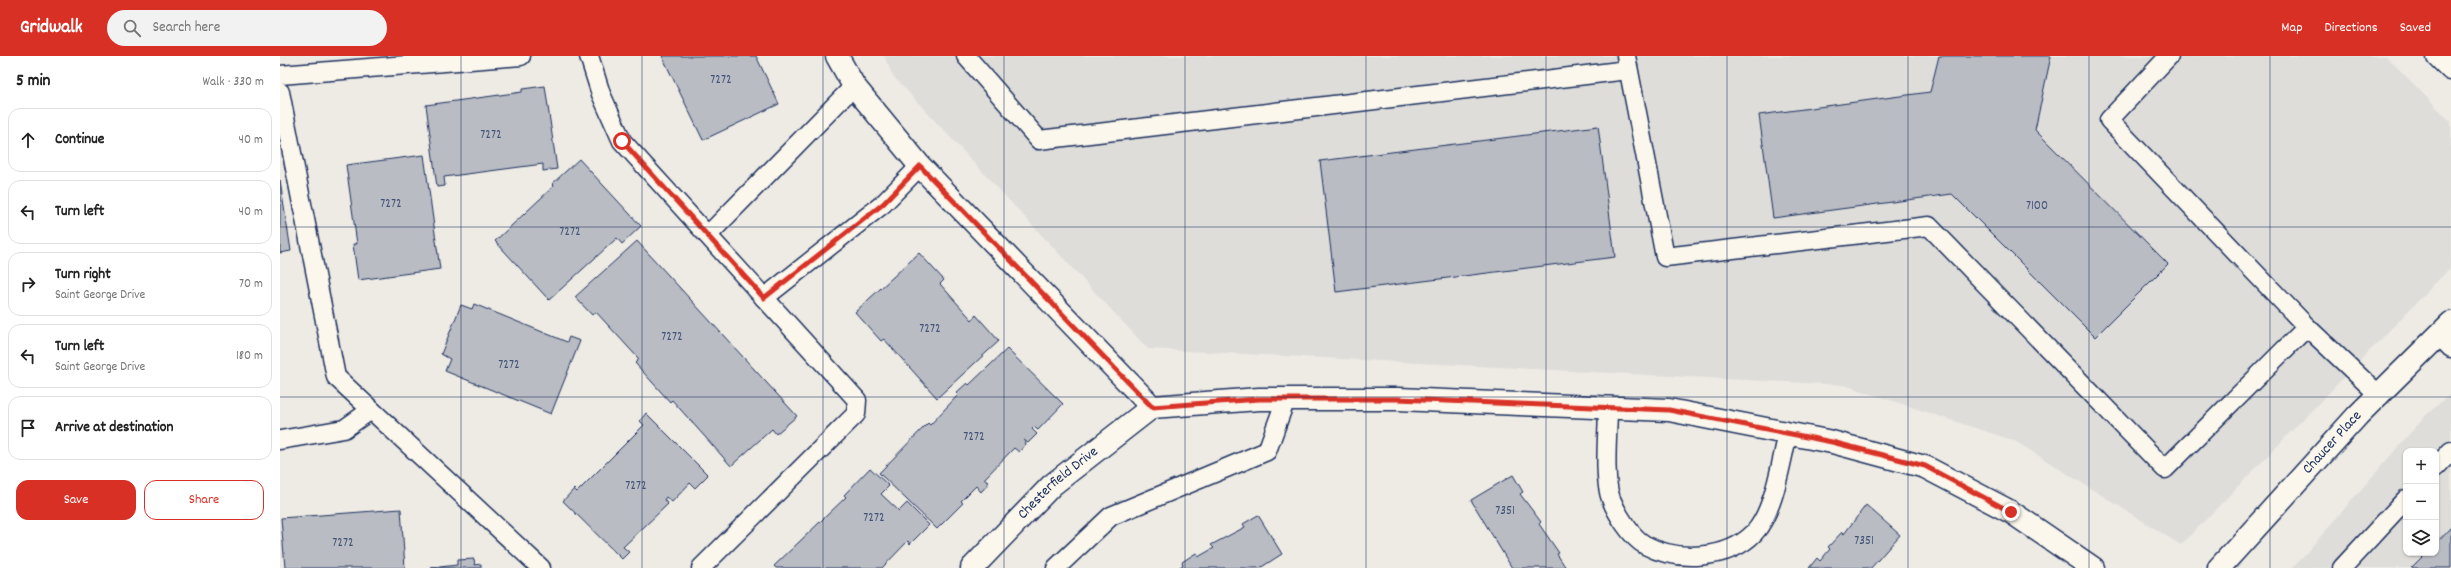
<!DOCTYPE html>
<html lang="en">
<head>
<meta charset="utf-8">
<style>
	body { margin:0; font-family:Dekko,sans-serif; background:#f2f2f2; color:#222 }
	.controls { position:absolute; right:12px; bottom:12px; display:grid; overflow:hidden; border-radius:8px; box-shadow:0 1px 3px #0004 }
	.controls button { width:36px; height:36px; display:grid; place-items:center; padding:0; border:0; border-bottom:1px solid #e0e0e0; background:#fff; color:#222; font:20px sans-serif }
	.stop { position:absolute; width:12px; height:12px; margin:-9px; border:3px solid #d93025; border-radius:50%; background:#fff }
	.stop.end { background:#d93025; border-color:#fff; box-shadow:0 1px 4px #0008 }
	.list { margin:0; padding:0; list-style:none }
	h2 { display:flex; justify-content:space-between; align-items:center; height:52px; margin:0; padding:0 16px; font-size:17px }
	h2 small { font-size:13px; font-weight:400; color:#767676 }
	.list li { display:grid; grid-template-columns:26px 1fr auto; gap:12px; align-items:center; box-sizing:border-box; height:64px; margin:0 8px 8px; padding:0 8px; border:1px solid #e0e0e0; border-radius:12px }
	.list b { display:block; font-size:15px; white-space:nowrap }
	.list p { margin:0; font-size:13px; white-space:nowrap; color:#767676 }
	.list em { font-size:13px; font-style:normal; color:#767676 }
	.actions { display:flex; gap:8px; padding:12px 16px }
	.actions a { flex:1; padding:9px 0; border:1px solid #d93025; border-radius:12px; text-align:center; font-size:14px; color:#d93025 }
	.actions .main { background:#d93025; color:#fff }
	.icon { flex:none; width:22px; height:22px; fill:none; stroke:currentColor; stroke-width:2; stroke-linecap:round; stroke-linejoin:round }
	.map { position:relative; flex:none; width:2171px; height:512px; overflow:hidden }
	header { display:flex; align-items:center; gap:24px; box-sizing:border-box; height:56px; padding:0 20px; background:#d93025; color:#fff }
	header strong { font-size:19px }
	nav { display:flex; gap:22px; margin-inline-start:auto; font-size:14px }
	.search { width:280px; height:36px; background:#f2f2f2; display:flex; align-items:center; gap:10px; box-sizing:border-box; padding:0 14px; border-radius:22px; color:#767676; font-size:15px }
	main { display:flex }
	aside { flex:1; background:#fff }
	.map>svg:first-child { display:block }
	.built { fill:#deddda; fill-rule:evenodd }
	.building { fill:#b9bcc3; stroke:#1b2f5e }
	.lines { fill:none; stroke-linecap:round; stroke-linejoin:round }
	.lane-casing { stroke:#1b2f5e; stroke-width:21 }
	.secondary-casing { stroke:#1b2f5e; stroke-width:25 }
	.lane { stroke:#fbf7ec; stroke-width:18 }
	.secondary { stroke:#fbf7ec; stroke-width:22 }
	.route { stroke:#d93025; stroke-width:5 }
	.grid { fill:none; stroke:#1b2f5e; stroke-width:1; stroke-opacity:0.55 }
	.labels { text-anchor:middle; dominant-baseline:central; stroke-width:3; stroke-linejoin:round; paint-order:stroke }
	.number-label { font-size:13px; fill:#425277 }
	.street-label { font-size:15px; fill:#1b2f5e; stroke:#fbf7ec }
</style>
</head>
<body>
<header>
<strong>Gridwalk</strong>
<div class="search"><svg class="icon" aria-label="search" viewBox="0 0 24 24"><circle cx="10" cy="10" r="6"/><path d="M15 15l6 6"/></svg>Search here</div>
<nav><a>Map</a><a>Directions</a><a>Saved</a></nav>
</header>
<main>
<aside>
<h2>5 min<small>Walk · 330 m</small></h2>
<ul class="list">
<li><svg class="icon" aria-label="ahead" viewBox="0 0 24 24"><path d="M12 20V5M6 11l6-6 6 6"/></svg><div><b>Continue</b></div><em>40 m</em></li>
<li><svg class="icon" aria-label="left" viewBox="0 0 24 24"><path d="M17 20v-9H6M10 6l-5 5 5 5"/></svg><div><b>Turn left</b></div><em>40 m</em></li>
<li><svg class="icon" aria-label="right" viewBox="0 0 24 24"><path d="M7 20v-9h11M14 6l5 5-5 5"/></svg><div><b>Turn right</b><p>Saint George Drive</p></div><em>70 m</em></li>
<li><svg class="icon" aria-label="left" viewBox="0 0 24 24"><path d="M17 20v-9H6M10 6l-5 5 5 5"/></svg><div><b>Turn left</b><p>Saint George Drive</p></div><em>180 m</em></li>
<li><svg class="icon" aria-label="arrive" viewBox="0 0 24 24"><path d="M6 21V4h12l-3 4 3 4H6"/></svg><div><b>Arrive at destination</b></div></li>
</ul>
<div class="actions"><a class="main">Save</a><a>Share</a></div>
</aside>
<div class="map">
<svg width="2171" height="512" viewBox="0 0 2171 512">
	<rect width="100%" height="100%" fill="#eeebe4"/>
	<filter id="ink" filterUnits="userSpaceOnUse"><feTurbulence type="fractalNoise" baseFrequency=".025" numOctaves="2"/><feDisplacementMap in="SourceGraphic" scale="8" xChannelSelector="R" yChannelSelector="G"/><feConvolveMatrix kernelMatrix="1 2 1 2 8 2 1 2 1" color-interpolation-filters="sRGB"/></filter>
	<g filter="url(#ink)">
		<!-- built -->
		<g class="built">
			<path d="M604,0h1502l65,66v145l-270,278 -166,-104 -171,-56 -696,-36 -255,-273z"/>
			<path d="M2171,337v175h-158l131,-151zM2126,395h30v102h-30z"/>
		</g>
		<!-- building -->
		<g class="building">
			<path d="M382,0h94l23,48 -76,36z"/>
			<path d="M1659,0h112l-16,74 133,134 -73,73 -143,-143 -179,24 -14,-103 171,-23z"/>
			<path d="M265,30l12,83 -14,2v-7l-99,13 1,9 -8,1 -11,-82 96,-13v-3z"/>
			<path d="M1318,70l17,131 -279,35 -16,-131z"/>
			<path d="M144,99l16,114 -82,11 -5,-36h4l-11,-79z"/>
			<path d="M299,103l62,67 -19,18 -5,-6 -68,62 -54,-59 59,-55 -2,-2z"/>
			<path d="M0,124l11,71 -11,2z"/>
			<path d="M357,185l160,175 -21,18 -4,-5 -41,37 -59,-66 -2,2 -35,-39 4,-4 -43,-47 -4,3 -17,-18z"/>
			<path d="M639,197l25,27 -4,4 32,36 4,-5 23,26 -62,57 -53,-59 -3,2 -26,-29z"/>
			<path d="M194,248l93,38 2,-5 11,4 -29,73 -106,-43 5,-12 -9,-5 20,-49 11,4z"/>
			<path d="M727,293l56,55 -25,26 -4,-3 -2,2 5,5 -9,9 -4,-3 2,4 -7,8 -5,-4 -30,31 5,4 -8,9 -5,-6 -15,15 2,2 -26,26 -58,-56 49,-50 2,2 28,-30 -2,-2 11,-10 2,2z"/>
			<path d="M366,357l62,62 -13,13 -5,-5 -18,19 -6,-5 -2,3 4,4 -45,43 6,5 -7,7 -59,-58 11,-12 3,3 67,-67 -4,-4z"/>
			<path d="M590,412l19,18 -8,8 18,17 8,-8 22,22 -19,19 -2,-3 -26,27h-106l-2,-2 72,-69 -2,-2z"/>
			<path d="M1233,419l10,17 -3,2 21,28 -2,2 20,29 -2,1 9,14h-54l-41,-68z"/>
			<path d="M1586,449l34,30 -29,33h-62l8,-10 3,3 10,-12 -2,-2 14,-15 2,2z"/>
			<path d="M121,453l4,59h-120l-4,-50z"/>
			<path d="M978,459l24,39 -22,14h-82l5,-3 -1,-3 14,-9 2,4 16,-9 -3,-3 34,-18 -2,-3z"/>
			<path d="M2171,471v41h-40l15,-15h10v-10z"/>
			<path d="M194,503l1,6 6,-1v4h-50l26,-3v-5z"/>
		</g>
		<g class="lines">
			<!-- lane casing -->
			<g class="lane-casing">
				<g id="lane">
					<path d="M309,0l12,38 21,47 235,259 -1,14 -155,154"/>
					<path d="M686,0l73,84 589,-70"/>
					<path d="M1346,0l39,201 264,-31 236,243 142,-142"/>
					<path d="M1889,0l-60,64 198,207 73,69"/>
					<path d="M0,19l241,-19"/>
					<path d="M0,36l56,285 205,191"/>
					<path d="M428,179l146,-149"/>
					<path d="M484,242l119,-94 37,-38"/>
					<path d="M2159,280l12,12"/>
					<path d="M1328,352c0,22 -5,71 3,91 6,15 20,38 34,46 32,17 83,15 109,-12 20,-21 27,-71 34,-100"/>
					<path d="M0,384l64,-11 27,-19"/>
					<path d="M2156,411l15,-16"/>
					<path d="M776,512l55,-52 156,-65 19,-52"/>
					<path d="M2062,512l64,-69"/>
				</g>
			</g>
			<!-- secondary casing -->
			<g class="secondary-casing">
				<g id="secondary">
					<path d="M557,0l17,30 66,80 232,241"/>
					<path d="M2158,0l13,13"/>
					<path d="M872,351l107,-8h139l271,11 163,32 93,25 86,45 82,56"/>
					<path id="s1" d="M692,512l80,-83 100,-78"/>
					<path id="s2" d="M1939,512l139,-153 93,-92"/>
				</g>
			</g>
			<!-- lane -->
			<use href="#lane" class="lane"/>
			<!-- secondary -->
			<use href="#secondary" class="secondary"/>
		</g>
	</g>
	<g class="lines" filter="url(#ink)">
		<!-- route -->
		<path class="route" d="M342,85l142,157 119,-94 37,-38 232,241 107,-8h139l271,11 163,32 93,24 86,46"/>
	</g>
	<!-- grid -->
	<path class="grid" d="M181,0v512M362,0v512M543,0v512M724,0v512M905,0v512M1086,0v512M1266,0v512M1447,0v512M1628,0v512M1809,0v512M1990,0v512M0,171h2171M0,341h2171"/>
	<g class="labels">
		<!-- number labels -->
		<g class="number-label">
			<text x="441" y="24">7272</text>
			<text x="211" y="79">7272</text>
			<text x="111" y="148">7272</text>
			<text x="1757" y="150">7100</text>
			<text x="290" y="176">7272</text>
			<text x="650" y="273">7272</text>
			<text x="392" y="281">7272</text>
			<text x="229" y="309">7272</text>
			<text x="694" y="381">7272</text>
			<text x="356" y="430">7272</text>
			<text x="1225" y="455">7351</text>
			<text x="594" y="462">7272</text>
			<text x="1584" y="485">7351</text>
			<text x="63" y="487">7272</text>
		</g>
		<!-- street labels -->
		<g class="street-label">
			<text stroke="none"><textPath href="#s2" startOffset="169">Chaucer Place</textPath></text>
			<text stroke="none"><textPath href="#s1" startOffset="121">Chesterfield Drive</textPath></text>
		</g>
	</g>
</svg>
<div class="controls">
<button>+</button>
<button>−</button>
<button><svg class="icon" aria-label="layers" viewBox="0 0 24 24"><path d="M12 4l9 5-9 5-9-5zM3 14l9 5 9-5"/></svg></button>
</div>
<div class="stop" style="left:342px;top:85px"></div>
<div class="stop end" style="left:1731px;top:456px"></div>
</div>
</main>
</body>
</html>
